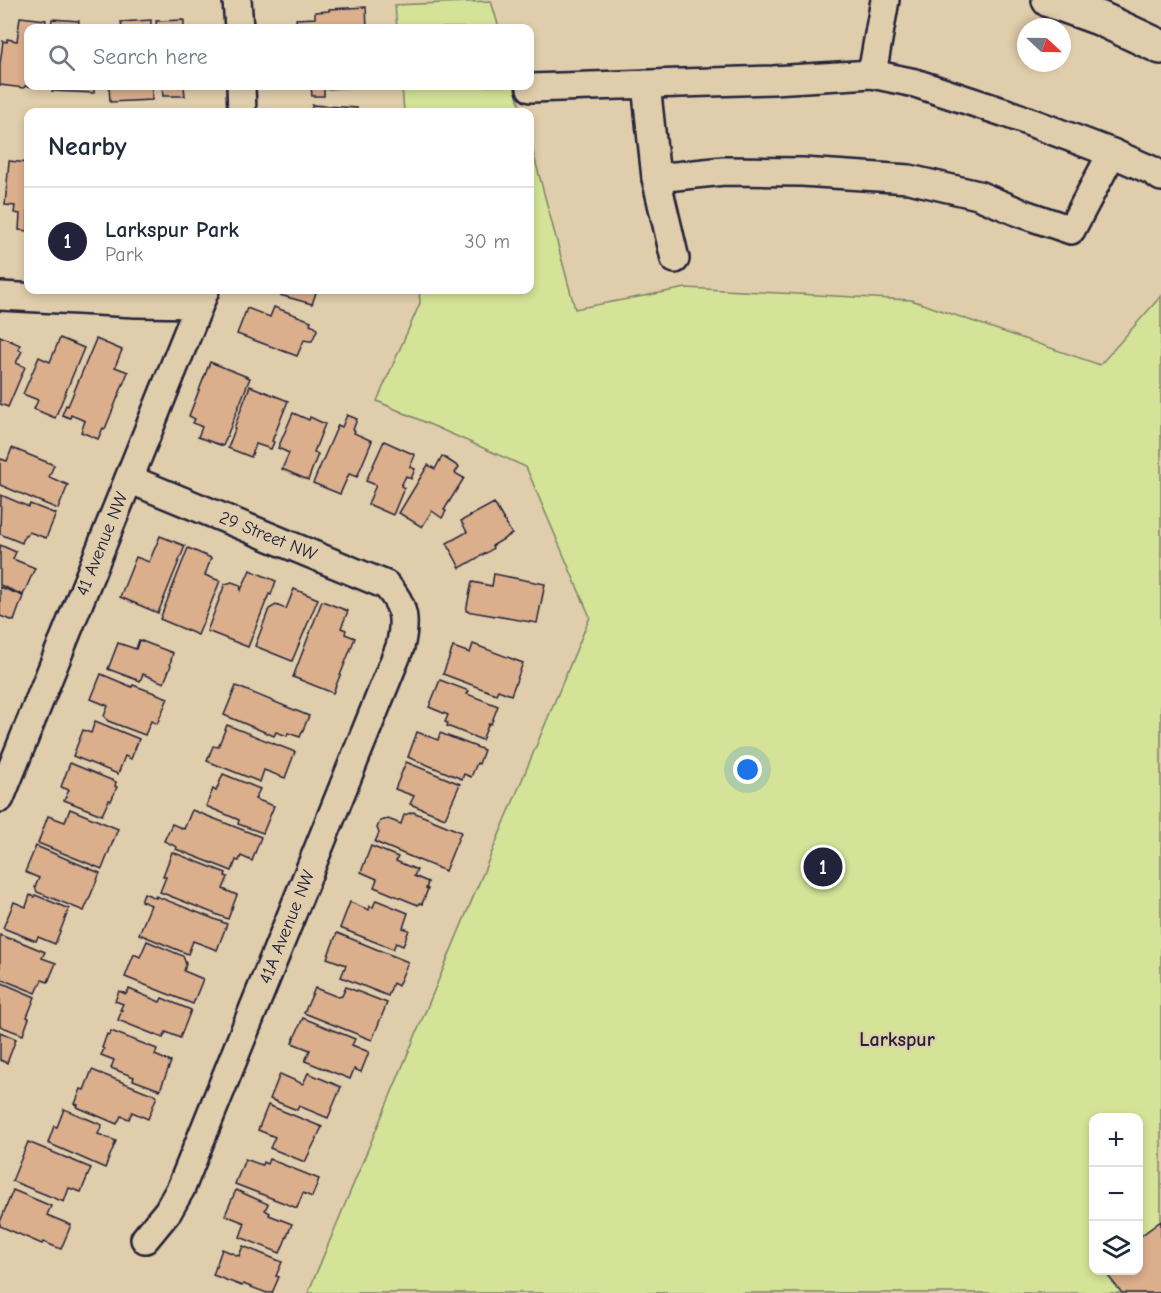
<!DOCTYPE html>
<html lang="en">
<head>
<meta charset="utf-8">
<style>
	body { margin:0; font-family:"Comic Neue",sans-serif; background:#f2f2f3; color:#1f2937 }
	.controls { position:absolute; right:18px; bottom:18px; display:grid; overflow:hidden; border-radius:12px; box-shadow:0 3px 9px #0003 }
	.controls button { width:54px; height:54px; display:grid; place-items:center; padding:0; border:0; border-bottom:2px solid #e0e1e3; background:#fff; color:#1f2937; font:30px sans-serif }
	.compass { position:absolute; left:1017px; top:18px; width:54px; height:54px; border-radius:50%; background:#fff; box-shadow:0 3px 9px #0003; rotate:112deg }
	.you { position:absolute; left:748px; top:770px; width:21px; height:21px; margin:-15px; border:4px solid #fff; border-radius:50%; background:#1a73e8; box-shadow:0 0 0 9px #1a73e833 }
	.badge { display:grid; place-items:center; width:39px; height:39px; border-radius:50%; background:#22223b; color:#fff; font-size:20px; font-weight:700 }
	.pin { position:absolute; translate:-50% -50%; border:3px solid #fff; box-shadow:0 2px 6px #0006 }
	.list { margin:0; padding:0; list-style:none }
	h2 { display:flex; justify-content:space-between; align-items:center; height:78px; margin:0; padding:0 24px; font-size:26px }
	h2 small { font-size:20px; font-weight:400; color:#747a83 }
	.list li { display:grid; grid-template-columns:39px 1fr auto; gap:18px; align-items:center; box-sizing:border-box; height:108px; padding:0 24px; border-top:2px solid #e0e1e3 }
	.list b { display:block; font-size:22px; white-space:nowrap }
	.list p { margin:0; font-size:20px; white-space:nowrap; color:#747a83 }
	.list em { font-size:20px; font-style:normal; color:#747a83 }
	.icon { flex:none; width:33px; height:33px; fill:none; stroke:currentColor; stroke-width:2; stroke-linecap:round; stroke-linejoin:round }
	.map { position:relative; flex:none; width:1161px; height:1293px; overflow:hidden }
	.search { position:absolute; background:#fff; box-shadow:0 3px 9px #0003; left:24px; top:24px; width:510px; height:66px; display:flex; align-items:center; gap:15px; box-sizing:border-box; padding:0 21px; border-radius:12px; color:#747a83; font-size:22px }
	.panel { position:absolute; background:#fff; box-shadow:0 3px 9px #0003; left:24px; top:108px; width:510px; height:186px; border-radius:12px }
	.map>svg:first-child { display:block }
	.green { fill:#d4e397; stroke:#7b8269; stroke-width:1.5; fill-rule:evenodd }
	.building { fill:#dbae8c; stroke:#22223b; stroke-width:1.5 }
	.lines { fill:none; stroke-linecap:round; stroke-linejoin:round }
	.street-casing { stroke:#22223b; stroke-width:32 }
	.secondary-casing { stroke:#22223b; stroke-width:38 }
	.street { stroke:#e0cdab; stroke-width:27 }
	.secondary { stroke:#e0cdab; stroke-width:33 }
	.labels { text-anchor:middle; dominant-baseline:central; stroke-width:4.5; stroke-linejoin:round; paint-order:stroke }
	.street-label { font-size:18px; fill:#22223b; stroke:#e0cdab }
	.neighbourhood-label { font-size:20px; font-weight:bold; fill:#22223b; stroke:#e0cdab }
</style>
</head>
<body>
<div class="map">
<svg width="1161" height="1293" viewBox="0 0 1161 1293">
	<rect width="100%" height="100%" fill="#e0cdab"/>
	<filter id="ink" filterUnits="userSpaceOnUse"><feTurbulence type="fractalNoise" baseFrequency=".0167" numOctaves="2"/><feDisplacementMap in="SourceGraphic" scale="12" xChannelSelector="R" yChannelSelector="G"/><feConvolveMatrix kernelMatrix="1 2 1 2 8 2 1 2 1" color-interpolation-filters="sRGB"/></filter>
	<g filter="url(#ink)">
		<!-- green -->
		<g class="green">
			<path d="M491,1l8,27h-102l-2,-23z"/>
			<path d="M402,86h112l8,26h-118z"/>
			<path d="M530,141l45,168 111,-21 225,12 189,65 61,-69v997h-853l282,-676 -64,-150 -149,-66 43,-98 -1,-13h111zM1094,1118h44v152h-44z"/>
		</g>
		<!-- building -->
		<g class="building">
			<path d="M366,7l1,21h-70l-1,-9 19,-1v-6l14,-1v-2z"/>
			<path d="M20,17l26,3 -1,8h-17v58h12l-1,1 -14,-1 -1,2 -24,-3v-21l3,-23 4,1v-3l10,2z"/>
			<path d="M52,19l27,2 -1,7h-27z"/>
			<path d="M151,20v8h-29l-1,-6z"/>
			<path d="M184,20v8h-27l-1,-7z"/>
			<path d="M52,86h42v7l-42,-2z"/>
			<path d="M109,86h43v14l-42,2z"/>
			<path d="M162,86h22l1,10h-22z"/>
			<path d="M311,86h42l1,1 -30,2v7h-12z"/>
			<path d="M312,105l45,3v4h-45z"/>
			<path d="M9,161l19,2v68l-9,-1 1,-16 -6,-1 1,-7 -10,-1z"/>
			<path d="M278,290h39l-5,14 -36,-10z"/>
			<path d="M274,307l37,14 -1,3 5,2 2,4 -5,11h-3l-5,-1 -7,16 -60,-22 10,-26 23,9z"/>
			<path d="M0,336l20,9 -2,4 4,2 -6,12 9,4 -17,40 -8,-3z"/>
			<path d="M60,338l24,10 -29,70 -21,-9 4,-9 -15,-6 16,-37 11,5z"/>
			<path d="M96,339l26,11 -7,17 13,5 -23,57 -2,-1 -5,11 -17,-7 4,-11 -14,-6 -1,3 -8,-3 4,-10 2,1z"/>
			<path d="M210,362l40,16 -27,68 -25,-9 4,-10 -9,-4 2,-4 -6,-3z"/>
			<path d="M250,386l38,15 -16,40 2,1 -3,7 -15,-5 -5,13 -23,-9 7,-19 -1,-1z"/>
			<path d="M293,413l16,7 1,-3 15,7 -11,28 4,2 -10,26 -26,-11 7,-16 -11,-5z"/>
			<path d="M347,415l10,4 -4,11 2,1 -1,2 18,8 -15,36 -8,-3 -9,20 -27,-11 25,-58 4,2z"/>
			<path d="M384,441l31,14 -5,12 5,2 -4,10 -5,-3 -5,10 3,2 -11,27 -25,-11 8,-19 -10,-4z"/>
			<path d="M12,448l42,17 -5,12 19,8 -10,24 -58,-24v-24l1,-2 6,2z"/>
			<path d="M442,456l17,11 -4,6 9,5 -20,32 2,1 -4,7 -10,-7 -10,16 -23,-14 29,-48 7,4z"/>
			<path d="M1,495l28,12 1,-3 26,10 -10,24 -17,-6 -2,4 -2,-1 -3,8 -22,-9z"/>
			<path d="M494,503l18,31 -20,12 1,2 -5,4 -28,16 -13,-25 20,-11 -6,-11z"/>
			<path d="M160,536l25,10 -27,67 -38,-16 16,-40 13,5z"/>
			<path d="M0,545l16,7 -3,7 22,9 -12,27 -23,-10z"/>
			<path d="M188,548l23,10 -6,17 15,6 -22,54 -38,-16z"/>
			<path d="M250,570l26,11 -5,14 -2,-1 -21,53 -41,-16 18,-47 7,-2 8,3 1,5z"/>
			<path d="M494,574l51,10 -8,39 -71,-12 6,-29 20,4z"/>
			<path d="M0,587l23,9 -9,25 -14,-5z"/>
			<path d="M294,589l24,10 -26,62 -37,-15 14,-37 7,-4 10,4z"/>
			<path d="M322,601l26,10 -7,17 5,2 -1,4 10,4 -22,55 -40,-16z"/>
			<path d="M139,640l34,13 -3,11 1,1 -7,18 -21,-9 -3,7 -32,-12 10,-26 18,6z"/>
			<path d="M473,644l50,19 -12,32 -13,-5 -2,4 -53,-20 10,-27 17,6z"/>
			<path d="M101,674l31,13 1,-2 35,13 -11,26 -6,-3 -6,14 -37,-14 -4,-5 4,-10 -17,-7z"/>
			<path d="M440,680l29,11 -2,3 31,12 -7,18 -2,-1 -7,17 -35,-14 1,-3 -3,-1 3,-7 -19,-8z"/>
			<path d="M236,686l73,30 -9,21 -12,-4 -1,3 -11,-4 -2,4 -50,-21z"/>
			<path d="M95,721l44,18 -8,20 -6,-3 -7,18 -45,-18 10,-26 8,3z"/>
			<path d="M227,725l68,27 -10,26 -21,-8 -4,12 -53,-21 6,-15 5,1z"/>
			<path d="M417,732l21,8 2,-7 44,17 -5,14 -2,-1 -6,14 -7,-3 -2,5 -54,-22z"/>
			<path d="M406,762l54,22 -15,34 -35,-14 4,-8 -19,-7z"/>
			<path d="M70,763l46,19 -1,4 2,1 -6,14 -2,-1 -7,15 -38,-15 5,-10 -8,-3z"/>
			<path d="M223,774l37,15 -5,10 19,7 -11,27 -25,-9 1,-4 -33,-14 7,-17 3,2z"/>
			<path d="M70,809l48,20 -16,40 -64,-26 10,-27 17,6z"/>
			<path d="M192,810l69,27 -9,24 -11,-5 -2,5 -3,-1 -4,11 -56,-22 1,-2 -13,-6 8,-17 12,5z"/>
			<path d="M413,812l48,20 -16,39 -70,-29 4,-9 -2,-5 3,-7 8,-2 13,5 3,-9z"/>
			<path d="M36,846l64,27 -16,38 -47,-19 -2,-5 4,-9 -14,-6z"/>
			<path d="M371,846l27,11 -2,4 21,9 -3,6 14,6 -2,7h2l-6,15 -3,-1 -1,2 -44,-18 3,-8 -16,-7z"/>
			<path d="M172,852l54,21 -1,3 3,1 -5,12 14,6 -9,24 -68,-27 6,-15 -3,-1z"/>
			<path d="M144,893l12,5v-2l71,28 -10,26 -24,-9 -5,13 -49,-20 12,-29 -10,-4z"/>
			<path d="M30,895l4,2 1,-2 34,14 -14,35 -17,-7 -2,4 -33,-13 11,-26 12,5z"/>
			<path d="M376,900l32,13 -5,15 6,2 -6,16 -7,-3 -3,6 -53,-21 10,-26 19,8 1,-4 3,1z"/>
			<path d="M337,933l71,29 -10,24 -5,-3 -5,13 -47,-19 5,-12 -19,-7z"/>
			<path d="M0,935l10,4 1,-1 34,14 -3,6 14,5 -8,19 -6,-2 -6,13 -35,-14 1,-2 -2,-1z"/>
			<path d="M147,941l36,15 3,8 -2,7 19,8 -10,25 -68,-27 9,-23 6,3z"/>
			<path d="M0,982l35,15 -8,20 2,1 -6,17 -23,-9z"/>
			<path d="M346,987l41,16 -15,37 -68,-27 11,-25 23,9 4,-1z"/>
			<path d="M129,989l31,13 2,-4 29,12 -11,28 -14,-6 -3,6 -45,-18 4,-10h-2l3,-6 -8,-3 4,-10 7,3z"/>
			<path d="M303,1018l52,21 -3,6 17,7 -8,20 -7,-3 -4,10 -45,-18 5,-11 -18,-7z"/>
			<path d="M111,1031l46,18 -2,6 16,7 -11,28 -27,-10 1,-3 -23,-9 3,-8 -13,-5 3,-6 -2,-1 5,-14 2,1z"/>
			<path d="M0,1032l16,7 -9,24 -7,-3v1z"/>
			<path d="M92,1070l65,26 -9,23 -16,-7 -3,7 -8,-3 -4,8 -40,-17 1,-2 -3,-1 6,-15 3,1z"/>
			<path d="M308,1073l33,14 -13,31 -29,-12 -2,4 -27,-11 10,-25 23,10z"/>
			<path d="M268,1105l54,22 -17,35 -35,-14 5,-11 -17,-7z"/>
			<path d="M64,1109l38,16 -4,9 18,7 -11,27 -57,-25 6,-17 3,1z"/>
			<path d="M28,1142l63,26 -10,24 -12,-4 -5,14 -52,-21z"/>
			<path d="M245,1159l17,6 1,-3 4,2 2,-5 50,20 -7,18 -9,-4 -6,15 -62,-24z"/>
			<path d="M13,1190l38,16 -4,9 24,10 -10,24 -18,-7 -1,2 -42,-18v-4z"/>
			<path d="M236,1190l32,14 -3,6 5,3 -1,2 23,9 -12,29 -40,-16 5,-14 -20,-8z"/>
			<path d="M1161,1221v72h-39l-19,-23h35v-32z"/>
			<path d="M243,1246l39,16 -6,14 3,1 -7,16h-5l-24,-9 -1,2 -29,-11 9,-26 17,7z"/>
		</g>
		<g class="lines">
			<!-- street casing -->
			<g class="street-casing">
				<g id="street">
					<path d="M237,0l2,28"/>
					<path d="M872,74l13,-74"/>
					<path d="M241,86l1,26"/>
					<path d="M531,88l242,-8 99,-6 43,9 91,30 106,40 -41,77 -50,-17 -43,-18 -69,-16 -107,-7 -78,-1 -68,7 -10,-94"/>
					<path d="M1112,153l39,17 10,7"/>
					<path d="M656,178l19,81"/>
					<path d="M0,296l136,7 63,1"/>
					<path d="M129,479l257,106c19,20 20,36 14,62l-219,541 -13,23 -23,28"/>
					<path d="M0,798l205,-508"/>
				</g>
			</g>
			<!-- secondary casing -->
			<g class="secondary-casing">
				<path id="secondary" d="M1049,0l50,18 62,29"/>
			</g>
			<!-- street -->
			<use href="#street" class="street"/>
			<!-- secondary -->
			<use href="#secondary" class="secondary"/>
		</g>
	</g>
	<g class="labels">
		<!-- street labels -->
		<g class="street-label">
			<text transform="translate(268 536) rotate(22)">29 Street NW</text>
			<text transform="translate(102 544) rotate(-68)">41 Avenue NW</text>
			<text transform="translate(287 927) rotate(-68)">41A Avenue NW</text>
		</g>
		<!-- neighbourhood labels -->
		<g class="neighbourhood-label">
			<text x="897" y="1039">Larkspur</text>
		</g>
	</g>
</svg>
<div class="controls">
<button>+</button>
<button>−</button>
<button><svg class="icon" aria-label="layers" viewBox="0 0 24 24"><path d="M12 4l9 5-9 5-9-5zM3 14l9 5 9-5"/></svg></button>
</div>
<svg class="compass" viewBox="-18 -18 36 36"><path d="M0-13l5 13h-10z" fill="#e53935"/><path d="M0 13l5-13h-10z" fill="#747a83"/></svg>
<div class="you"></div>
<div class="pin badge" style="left:823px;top:867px">1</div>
<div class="search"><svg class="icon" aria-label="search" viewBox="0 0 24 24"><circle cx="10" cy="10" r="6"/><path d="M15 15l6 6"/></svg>Search here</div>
<section class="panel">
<h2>Nearby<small></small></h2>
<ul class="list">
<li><span class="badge">1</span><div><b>Larkspur Park</b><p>Park</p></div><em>30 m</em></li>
</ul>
</section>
</div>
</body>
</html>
